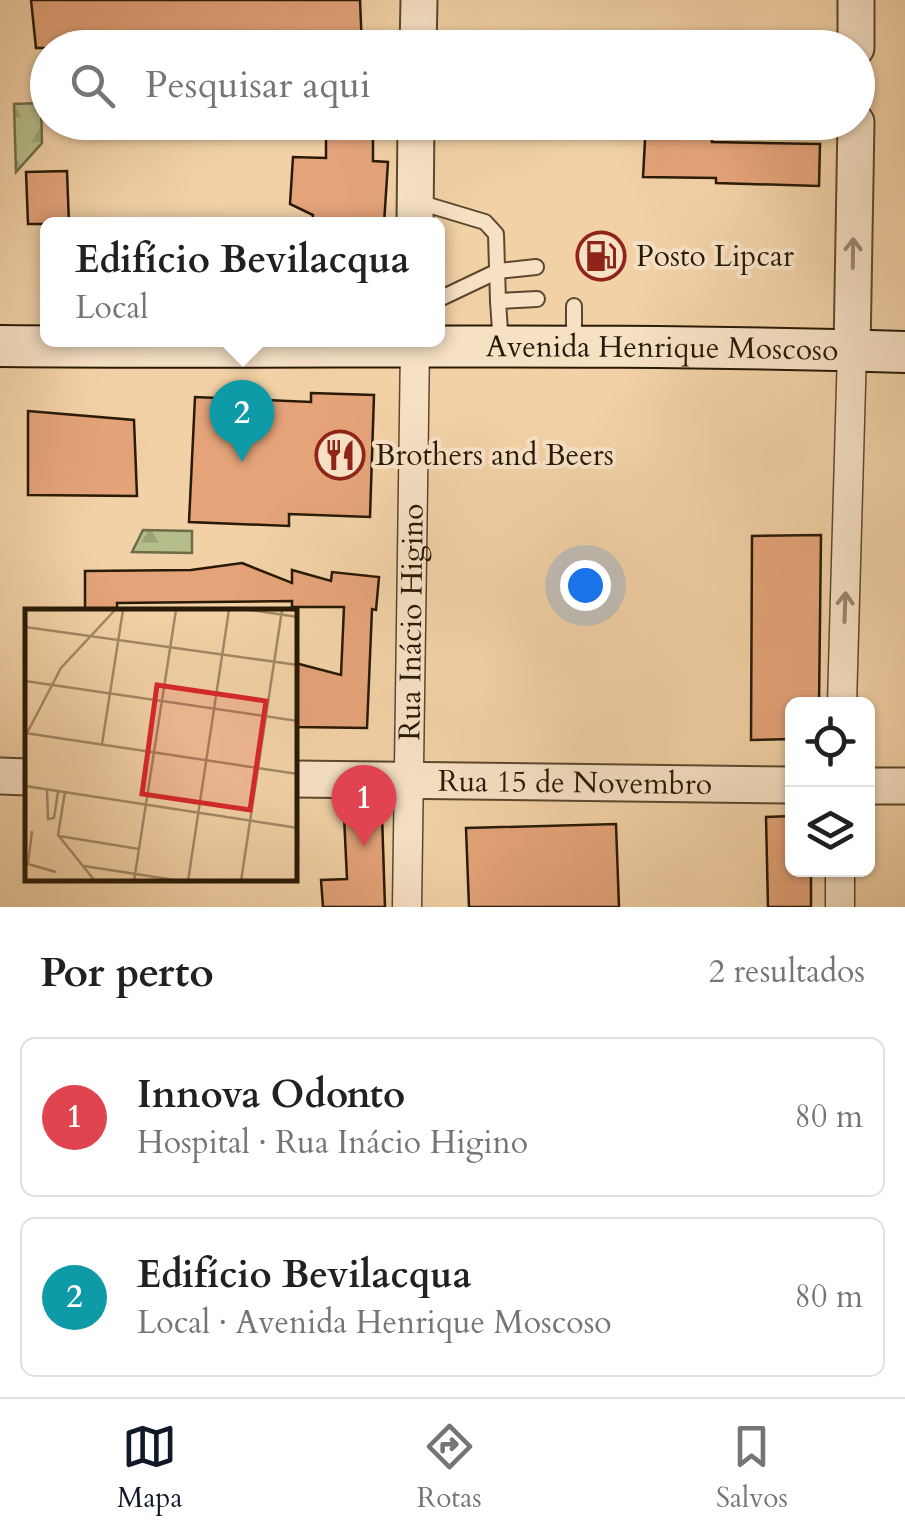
<!DOCTYPE html>
<html lang="pt">
<head>
<meta charset="utf-8">
<style>
	body { margin:0; font-family:Cardo,serif; background:#f6f6f6; color:#202124 }
	.controls { position:absolute; right:30px; bottom:30px; display:grid; overflow:hidden; border-radius:15px; box-shadow:0 2px 8px #0004 }
	.controls button { width:90px; height:90px; display:grid; place-items:center; padding:0; border:0; border-bottom:2px solid #e0e0e0; background:#fff; color:#202124; font:50px sans-serif }
	.you { position:absolute; left:585px; top:585px; width:35px; height:35px; margin:-25px; border:8px solid #fff; border-radius:50%; background:#1a73e8; box-shadow:0 0 0 15px #1a73e833 }
	.badge { display:grid; place-items:center; width:65px; height:65px; border-radius:50%; background:#111827; color:#fff; font-size:32px; font-weight:700 }
	.pin { position:absolute; translate:-50% -82px; filter:drop-shadow(0 2px 5px #0008) }
	.pin::after { content:''; position:absolute; top:52px; width:35px; height:30px; background:inherit; clip-path:polygon(0 0,100% 0,50% 100%) }
	.popup { position:absolute; left:40px; top:217px; width:405px; height:130px; box-sizing:border-box; display:grid; place-content:center; border-radius:15px; background:#fff; filter:drop-shadow(0 2px 8px #0005); font-size:32px; white-space:nowrap; color:#757577 }
	.popup b { font-size:38px; color:#202124 }
	.popup::after { content:''; position:absolute; left:50%; top:100%; margin-left:-20px; border:20px solid transparent; border-top-color:#fff }
	.list { margin:0; padding:0; list-style:none }
	h2 { display:flex; justify-content:space-between; align-items:center; height:130px; margin:0; padding:0 40px; font-size:42px }
	h2 small { font-size:32px; font-weight:400; color:#757577 }
	.list li { display:grid; grid-template-columns:65px 1fr auto; gap:30px; align-items:center; box-sizing:border-box; height:160px; margin:0 20px 20px; padding:0 20px; border:2px solid #e0e0e0; border-radius:15px }
	.list b { display:block; font-size:38px; white-space:nowrap }
	.list p { margin:0; font-size:32px; white-space:nowrap; color:#757577 }
	.list em { font-size:32px; font-style:normal; color:#757577 }
	.icon { flex:none; width:55px; height:55px; fill:none; stroke:currentColor; stroke-width:2; stroke-linecap:round; stroke-linejoin:round }
	.map { position:relative; flex:none; width:905px; height:907px; overflow:hidden }
	.search { position:absolute; background:#fff; box-shadow:0 2px 8px #0004; left:30px; right:30px; top:30px; height:110px; display:flex; align-items:center; gap:25px; box-sizing:border-box; padding:0 35px; border-radius:55px; color:#757577; font-size:38px }
	.sheet { height:490px; background:#fff }
	nav { display:flex; justify-content:space-around; align-items:center; box-sizing:border-box; height:140px; border-top:2px solid #e0e0e0; background:#fff; font-size:28px; color:#757577 }
	nav a { display:grid; justify-items:center; gap:5px }
	nav .on { color:#111827 }
	.map>svg:first-child { display:block }
	.forest { fill:url(#forest-firs); stroke:#6f6c48; stroke-width:2.5 }
	.building { fill:#e4a379; stroke:#291a06; stroke-width:2.5 }
	.lines { fill:none; stroke-linecap:round; stroke-linejoin:round }
	.service-casing { stroke:#5b482e; stroke-width:18 }
	.minor-casing { stroke:#5b482e; stroke-width:31 }
	.tertiary-casing { stroke:#5b482e; stroke-width:39 }
	.secondary-casing { stroke:#291a06; stroke-width:44 }
	.service { stroke:#f7e1c5; stroke-width:14 }
	.minor { stroke:#f7e1c5; stroke-width:28 }
	.tertiary { stroke:#f7e1c5; stroke-width:35 }
	.secondary { stroke:#f7e1c5; stroke-width:40 }
	.oneway { stroke:#9a876f }
	.labels { text-anchor:middle; dominant-baseline:central; stroke-width:8; stroke-linejoin:round; paint-order:stroke }
	.poi-label { font-size:30px; fill:#291a06; stroke:#f7e1c5; text-anchor:start }
	.street-label { font-size:30px; fill:#291a06; stroke:#f7e1c5 }
	.inset-road { fill:none; stroke:#a28866; stroke-width:2.5 }
	.view { fill:#d62828; fill-opacity:0.15; stroke:#d62828; stroke-width:5 }
	.inset-edge { fill:none; stroke:#291a06; stroke-width:5 }
</style>
</head>
<body>
<div class="map">
<svg width="905" height="907" viewBox="0 0 905 907">
	<defs>
		<pattern id="forest-firs" width="22" height="20" patternUnits="userSpaceOnUse" patternTransform="scale(2.5)"><rect width="22" height="20" fill="#b5bd8a"/><path d="M5 1l3.5 6h-7zM16 11l3.5 6h-7z" fill="#9ca276"/></pattern>
	</defs>
	<rect width="100%" height="100%" fill="#f2d1a6"/>
	<filter id="stains"><feTurbulence type="fractalNoise" baseFrequency=".002" numOctaves="4"/><feColorMatrix values="0 0 0 0 .2 0 0 0 0 .09 0 0 0 0 .02 0 0 0 .5 -.17"/></filter>
	<radialGradient id="worn" r=".72"><stop offset=".6" stop-color="#630" stop-opacity="0"/><stop offset="1" stop-color="#630" stop-opacity=".3"/></radialGradient>
	<!-- forest -->
	<g class="forest">
		<path d="M41,103l1,40 -26,29 -2,-68z"/>
		<path d="M143,530l49,1v22l-60,-1z"/>
	</g>
	<!-- building -->
	<g class="building">
		<path d="M31,0h329l2,48h-326z"/>
		<path d="M326,122h47v39l15,1 -4,62h-72l1,-9 -23,-11 3,-47 33,1z"/>
		<path d="M646,122h58v16h8v4l108,2 -1,42 -103,-3v-5l-73,-1z"/>
		<path d="M67,171l2,53h-41l-2,-52z"/>
		<path d="M311,393l63,2 -4,122 -81,-3v12l-100,-4 6,-125 116,5z"/>
		<path d="M28,411l106,9 3,76 -109,-1z"/>
		<path d="M821,535l-2,169h-27v35l-41,1 1,-204z"/>
		<path d="M242,563l50,20v-13l39,11 1,-9 47,5 -3,33 -4,-1 -5,119 -70,-1 -2,-64 46,12 3,-68h-52v-6l-175,2v9h-32v-41l106,-1z"/>
		<path d="M382,815l3,92h-62l-2,-27 26,-1 -3,-63z"/>
		<path d="M792,816v54h19v37h-43l-2,-90z"/>
		<path d="M616,824l3,83h-150l-3,-79z"/>
	</g>
	<g class="lines">
		<!-- service casing -->
		<g class="service-casing">
			<g id="service">
				<path d="M415,201l70,21 11,12 2,67"/>
				<path d="M437,300l61,-29 38,-4"/>
				<path d="M574,306v39"/>
				<path d="M501,346l-3,-45 39,-2"/>
			</g>
		</g>
		<!-- minor casing -->
		<g class="minor-casing">
			<g id="minor">
				<path d="M842,704l10,-354"/>
				<path id="s1" d="M407,907l8,-561"/>
				<path d="M840,907v-38"/>
			</g>
		</g>
		<!-- tertiary casing -->
		<g class="tertiary-casing">
			<g id="tertiary">
				<path d="M856,0v48"/>
				<path d="M418,48l1,-48"/>
				<path d="M415,225l1,-103"/>
				<path d="M852,350l4,-228"/>
				<path d="M0,776l28,1"/>
				<path id="s2" d="M295,779l497,6"/>
				<path d="M868,786h37"/>
			</g>
		</g>
		<!-- secondary casing -->
		<g class="secondary-casing">
			<g id="secondary">
				<path id="s3" d="M0,346c302,3 604,-4 905,6"/>
			</g>
		</g>
		<!-- service -->
		<use href="#service" class="service"/>
		<!-- minor -->
		<use href="#minor" class="minor"/>
		<!-- tertiary -->
		<use href="#tertiary" class="tertiary"/>
		<!-- secondary -->
		<use href="#secondary" class="secondary"/>
	</g>
	<!-- one-way arrows -->
	<defs><path id="oneway-shaft" d="M-6 0H5M1.5-3L5.5 0L1.5 3" fill="none" stroke-width="1.6" stroke-linecap="round" stroke-linejoin="round" transform="scale(2.5)"/></defs>
	<g class="oneway">
		<use href="#oneway-shaft" transform="translate(853 253) rotate(-89)"/>
		<use href="#oneway-shaft" transform="translate(845 607) rotate(-88)"/>
	</g>
	<!-- icons -->
	<defs>
		<g id="fuel-ring" transform="scale(2.5)"><circle r="9.5" fill="#f7e1c5" stroke="#8f2418" stroke-width="1.5"/><path d="M-5.5-6h7V0h2V4h1.3V-2.5L3-4.5l.8-.8L6-3V5H2.5V1h-1V6h-7ZM-4.2-4.7v3.2H.2V-4.7Z" fill="#8f2418"/></g>
		<g id="restaurant-ring" transform="scale(2.5)"><circle r="9.5" fill="#f7e1c5" stroke="#8f2418" stroke-width="1.5"/><path d="M-5-6h1v4h1v-4h1v4h1v-4h1v5L-1.5 .5V6h-2V.5L-5-1ZM5-6V6H3V1.5H1.5Q1.5-4 5-6Z" fill="#8f2418"/></g>
	</defs>
	<g fill-rule="evenodd">
		<use href="#fuel-ring" x="601" y="256"/>
		<use href="#restaurant-ring" x="340" y="455"/>
	</g>
	<g class="labels">
		<!-- poi labels -->
		<g class="poi-label">
			<text x="636" y="256">Posto Lipcar</text>
			<text x="375" y="455">Brothers and Beers</text>
		</g>
		<!-- street labels -->
		<g class="street-label">
			<text stroke="none"><textPath href="#s3" startOffset="662">Avenida Henrique Moscoso</textPath></text>
			<text stroke="none"><textPath href="#s1" startOffset="285">Rua Inácio Higino</textPath></text>
			<text stroke="none"><textPath href="#s2" startOffset="280">Rua 15 de Novembro</textPath></text>
		</g>
	</g>
	<!-- overview -->
	<g transform="translate(25 609)">
		<rect width="272" height="272" fill="#f2d1a6"/>
		<path class="inset-road" d="M226,1l47,7M0,18l273,38M0,72l273,40M0,124l273,41M2,124l34,-65 54,-58M77,135l21,-134M0,177l273,42M22,181l1,29 6,-1 4,-26M40,183l-7,43 37,46M7,222l-4,33 28,8M34,227l80,13M59,257l97,15M109,272l42,-271M163,272l41,-271M216,272l41,-271"/>
		<path class="view" d="M132,76l109,16 -16,109 -108,-16z"/>
		<rect width="272" height="272" class="inset-edge"/>
	</g>
	<rect width="100%" height="100%" filter="url(#stains)"/>
	<rect width="100%" height="100%" fill="url(#worn)"/>
</svg>
<div class="controls">
<button><svg class="icon" aria-label="locate" viewBox="0 0 24 24"><circle cx="12" cy="12" r="6"/><path d="M12 2v4M12 18v4M2 12h4M18 12h4"/></svg></button>
<button><svg class="icon" aria-label="layers" viewBox="0 0 24 24"><path d="M12 4l9 5-9 5-9-5zM3 14l9 5 9-5"/></svg></button>
</div>
<div class="you"></div>
<div class="pin badge" style="left:364px;top:847px;background:#e0444e">1</div>
<div class="pin badge" style="left:242px;top:462px;background:#0f9aa8">2</div>
<div class="popup"><b>Edifício Bevilacqua</b>Local</div>
<div class="search"><svg class="icon" aria-label="search" viewBox="0 0 24 24"><circle cx="10" cy="10" r="6"/><path d="M15 15l6 6"/></svg>Pesquisar aqui</div>
</div>
<section class="sheet">
<h2>Por perto<small>2 resultados</small></h2>
<ul class="list">
<li><span class="badge" style="background:#e0444e">1</span><div><b>Innova Odonto</b><p>Hospital · Rua Inácio Higino</p></div><em>80 m</em></li>
<li><span class="badge" style="background:#0f9aa8">2</span><div><b>Edifício Bevilacqua</b><p>Local · Avenida Henrique Moscoso</p></div><em>80 m</em></li>
</ul>
</section>
<nav>
<a class="on"><svg class="icon" aria-label="map" viewBox="0 0 24 24"><path d="M3 6l6-2 6 2 6-2v14l-6 2-6-2-6 2zM9 4v14M15 6v14"/></svg>Mapa</a>
<a><svg class="icon" aria-label="directions" viewBox="0 0 24 24"><path d="M12 3l9 9-9 9-9-9zM9 14v-3h6M13 9l2 2-2 2"/></svg>Rotas</a>
<a><svg class="icon" aria-label="saved" viewBox="0 0 24 24"><path d="M7 4h10v16l-5-4-5 4z"/></svg>Salvos</a>
</nav>
</body>
</html>
